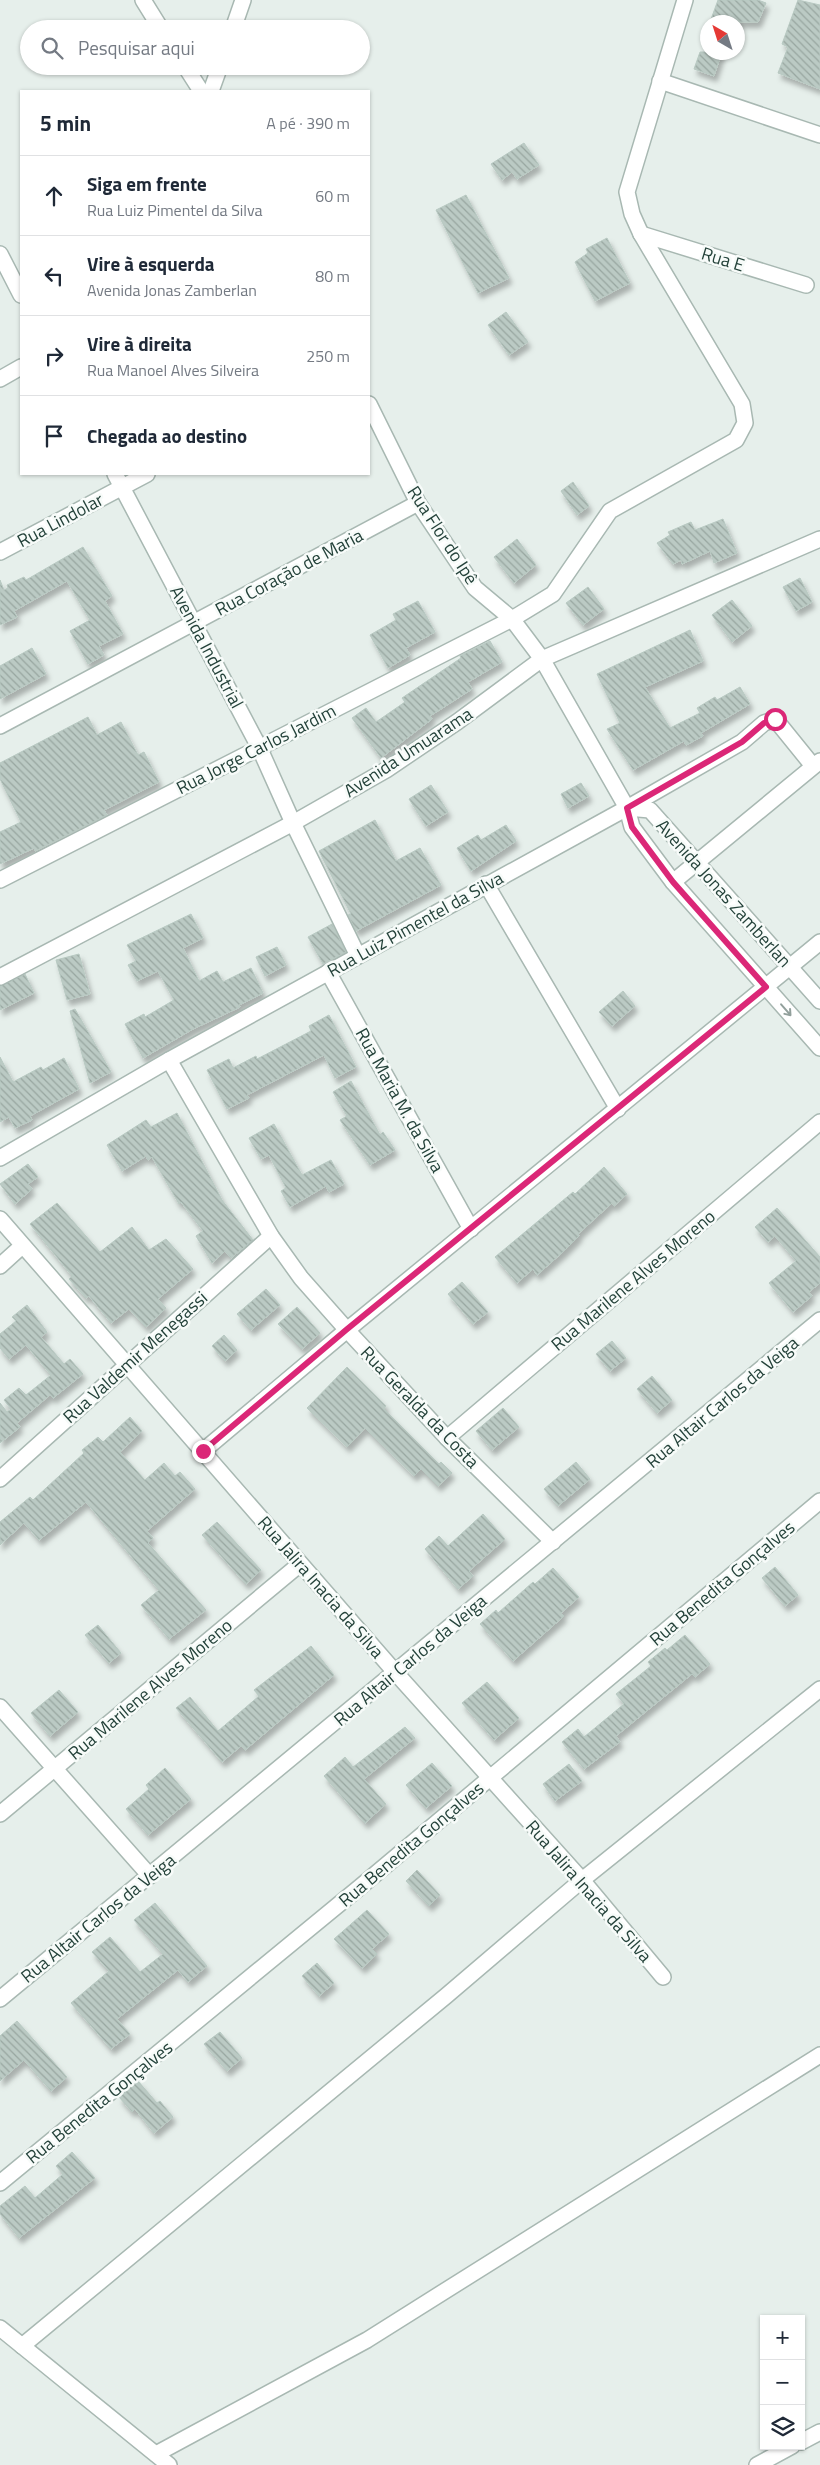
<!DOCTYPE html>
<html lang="pt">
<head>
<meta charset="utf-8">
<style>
	body { margin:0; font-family:"Titillium Web",sans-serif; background:#f2f2f3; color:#1f2937 }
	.controls { position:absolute; right:15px; bottom:15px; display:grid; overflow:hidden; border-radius:0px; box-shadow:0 1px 4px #0004 }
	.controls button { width:45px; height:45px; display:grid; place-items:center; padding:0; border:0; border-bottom:1px solid #e0e1e3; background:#fff; color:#1f2937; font:25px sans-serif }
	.compass { position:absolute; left:700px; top:15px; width:45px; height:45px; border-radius:50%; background:#fff; box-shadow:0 1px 4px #0004; rotate:321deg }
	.stop { position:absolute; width:15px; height:15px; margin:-11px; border:4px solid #db2777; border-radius:50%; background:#fff }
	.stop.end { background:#db2777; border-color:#fff; box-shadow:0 1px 5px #0008 }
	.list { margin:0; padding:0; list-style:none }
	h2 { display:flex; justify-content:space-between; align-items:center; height:65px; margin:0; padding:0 20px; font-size:21px }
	h2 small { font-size:16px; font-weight:400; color:#747a83 }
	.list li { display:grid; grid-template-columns:32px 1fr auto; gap:15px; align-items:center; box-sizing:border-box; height:80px; padding:0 20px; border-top:1px solid #e0e1e3 }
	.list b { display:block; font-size:19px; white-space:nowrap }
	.list p { margin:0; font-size:16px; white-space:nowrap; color:#747a83 }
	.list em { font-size:16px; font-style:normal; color:#747a83 }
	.icon { flex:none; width:28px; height:28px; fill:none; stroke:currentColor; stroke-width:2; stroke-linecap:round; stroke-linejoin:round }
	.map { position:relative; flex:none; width:820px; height:2465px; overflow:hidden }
	.search { position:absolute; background:#fff; box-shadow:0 1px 4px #0004; left:20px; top:20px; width:350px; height:55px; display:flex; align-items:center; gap:12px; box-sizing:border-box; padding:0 18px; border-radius:28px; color:#747a83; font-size:19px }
	.panel { position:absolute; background:#fff; box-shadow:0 1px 4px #0004; left:20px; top:90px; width:350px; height:385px; border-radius:0px }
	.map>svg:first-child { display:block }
	.building { fill:url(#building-back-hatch); stroke:#b8c9c2; filter:url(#shadow) }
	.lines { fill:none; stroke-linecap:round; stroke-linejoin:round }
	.minor-casing { stroke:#a8b8b2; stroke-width:18 }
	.minor { stroke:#fff; stroke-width:15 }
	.oneway { stroke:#92a09c }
	.route { stroke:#db2777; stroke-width:6 }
	.labels { text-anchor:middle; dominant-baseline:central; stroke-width:5; stroke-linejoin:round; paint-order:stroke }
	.street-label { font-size:18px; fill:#24423a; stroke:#f7fbf9 }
</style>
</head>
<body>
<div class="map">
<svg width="820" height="2465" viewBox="0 0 820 2465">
	<defs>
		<pattern id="building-back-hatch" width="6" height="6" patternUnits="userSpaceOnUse" patternTransform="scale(1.25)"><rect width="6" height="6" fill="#bbcac4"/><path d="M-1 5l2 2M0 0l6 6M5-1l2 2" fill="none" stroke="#98a6a0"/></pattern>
		<filter id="shadow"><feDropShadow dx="3" dy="5.5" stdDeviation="2.5" flood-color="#0004"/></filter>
	</defs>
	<rect width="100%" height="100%" fill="#e6efeb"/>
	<!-- building -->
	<g class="building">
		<path d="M718,0h40l8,3 -8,19h-48z"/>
		<path d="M798,0l22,5v84l-42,-16 10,-26 -6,-3z"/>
		<path d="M700,52h22l-8,24 -20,-7z"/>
		<path d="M524,143l15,22 -22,14 -5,-7 -10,8 -11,-16z"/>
		<path d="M466,195l43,83 -31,15 -42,-83z"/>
		<path d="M607,238l23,45 -35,18 -20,-39 13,-9 -2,-4z"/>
		<path d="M506,312l22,30 -19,13 -21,-30z"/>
		<path d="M573,482l16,24 -12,9 -16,-24z"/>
		<path d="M723,519l14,34 -23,10 -4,-12 -28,13 -1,-4 -8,4 -16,-21 13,-8 -2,-3 23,-10 4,8z"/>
		<path d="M517,539l19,26 -22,18 -20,-26z"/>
		<path d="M83,547l29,49 -7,5 18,33 -24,12 5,9 -16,9 -18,-33 20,-11 -23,-39 -53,30 3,6 -17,8v-45l4,10 4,-2 -1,-3 17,-8 2,3z"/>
		<path d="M800,578l12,24 -16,9 -13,-24z"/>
		<path d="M588,587l16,22 -21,16 -17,-22z"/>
		<path d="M732,600l20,26 -20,16 -20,-27z"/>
		<path d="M418,601l17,31 -29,16 4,7 -22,13 -18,-33 26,-15 -3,-6z"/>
		<path d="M690,630l13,31 -58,26 25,41 30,-15 -3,-5 18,-11 2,3 23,-13 10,17 -49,29 2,3 -17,9 -2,-4 -51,29 -26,-41 13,-6 -23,-49z"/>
		<path d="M490,641l12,21 -34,20 4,7 -42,27 2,3 -51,39 -29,-40 14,-10 10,14 29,-20 -3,-4 59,-40 -1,-2z"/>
		<path d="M32,648l14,26 -46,25v-33z"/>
		<path d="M88,717l9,18 24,-13 17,33 6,-3 15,30 -55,28 3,5 -72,36 -1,-3 -34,16v-32l21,-10 -21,-43v-16z"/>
		<path d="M581,783l8,13 -21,12 -7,-14z"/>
		<path d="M431,785l17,27 -22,14 -17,-27z"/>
		<path d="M375,820l21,41 24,-13 21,37 -85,46 -8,-16 3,-1 -32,-63z"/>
		<path d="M506,825l10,16 -45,30 -14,-23 21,-13 3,5z"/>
		<path d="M191,914l12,24 -20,10 16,33 18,-10 6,11 28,-14 12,25 -24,12 1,2 -47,22 -50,29 -18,-34 19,-10 1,3 29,-17 -16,-29 -21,10 -9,-16 8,-4 -9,-16z"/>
		<path d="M332,924l14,28 -23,12 -15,-27z"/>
		<path d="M277,947l9,18 -21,11 -9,-19z"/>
		<path d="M79,954l11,40 -23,6 -11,-40z"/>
		<path d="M25,974l9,19 -34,17v-24z"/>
		<path d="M623,991l12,15 -23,20 -13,-14z"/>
		<path d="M75,1009l36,63 -21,11 -20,-72z"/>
		<path d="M329,1015l27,52 -21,11 -11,-23 -77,40 2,3 -22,11 -20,-39 22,-11 4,9 23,-12 1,3 54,-28 -2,-5z"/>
		<path d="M0,1057l13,25 28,-15 2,3 21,-12 15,31 -49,27 2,4 -17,8 -6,-11 -9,5z"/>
		<path d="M351,1081l29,54 3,-3 12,18 -25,15 -30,-45 7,-4 -14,-24z"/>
		<path d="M177,1113l45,87 31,40 -22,18 -6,-7 -13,12 -16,-27 7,-5 -22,-29 -2,2 -27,-47 -4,3 -2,-4 -24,15 -15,-26 39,-25 5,7z"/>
		<path d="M274,1124l28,51 29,-15 13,24 -15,8 -3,-6 -36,21 -9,-16 5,-3 -17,-33 -8,4 -12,-21z"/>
		<path d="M28,1164l10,13 -10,7 4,5 -17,15 -15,-20z"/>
		<path d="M604,1167l23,27 -13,12 -2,-3 -34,31 1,2 -15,15 -27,24 -4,-6 -16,14 -22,-26 78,-65 2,2z"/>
		<path d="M57,1203l43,49 32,-25 17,23 17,-11 27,30 -35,30 8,9 -20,19 -17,-18 -18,14 -22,-27 -3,2 -17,-19 3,-3 -42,-52z"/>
		<path d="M777,1208l43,49v26l-11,9 3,4 -19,16 -24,-29 27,-22 -21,-25 -7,6 -13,-15z"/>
		<path d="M462,1282l26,30 -15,12 -25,-30z"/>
		<path d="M266,1289l14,16 -29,25 -14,-16z"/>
		<path d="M27,1305l20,27 -6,5 23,27 6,-5 13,15 -30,24 -3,-3 -33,28 3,4 -20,16v-40l7,9 4,-3 -7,-9 15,-12 7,7 25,-20 -25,-30 -17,14 -9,-11v-14l16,-13 -4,-4z"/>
		<path d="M297,1307l23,26 -18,16 -24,-25z"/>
		<path d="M224,1335l13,15 -12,11 -13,-15z"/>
		<path d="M612,1341l14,17 -16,13 -14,-17z"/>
		<path d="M347,1367l39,39 -2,3 55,55 2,-2 11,11 -14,13 -17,-17 -7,7 -49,-48 -18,19 -40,-39z"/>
		<path d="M652,1376l20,24 -15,13 -20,-24z"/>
		<path d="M503,1408l16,19 -27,23 -16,-19z"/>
		<path d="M130,1417l12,14 -22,21 25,28 19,-17 11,13 5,-4 15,17 -48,42 6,7 -5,5 58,67 -37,29 -28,-34 18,-15 -73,-88 -47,38 -15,-17 -24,22v-23l30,-25 3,3 51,-47 -2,-3 16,-13 5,5z"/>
		<path d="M576,1462l14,17 -32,27 -14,-17z"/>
		<path d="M483,1514l22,25 -36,32 4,5 -15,13 -33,-40 14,-13 9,10z"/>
		<path d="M217,1522l44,48 -15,14 -44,-49z"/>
		<path d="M775,1567l23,28 -13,11 -23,-28z"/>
		<path d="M553,1568l26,29 -18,16 3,3 -51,45 -33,-37 16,-14 2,3 35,-31 2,2z"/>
		<path d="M98,1625l23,28 -12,10 -24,-28z"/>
		<path d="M685,1635l25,29 -15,13 -3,-3 -76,62 4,6 -36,27 -22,-27 16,-13 6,8 40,-33 -8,-10 35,-28 -3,-4 17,-14 2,2z"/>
		<path d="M311,1646l23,29 -89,75 -4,-4 -19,16 -46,-54 14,-11 28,34 41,-35 -5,-6z"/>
		<path d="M487,1682l32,36 -25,22 -32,-37z"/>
		<path d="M59,1690l19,22 -28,24 -19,-23z"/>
		<path d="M405,1727l10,11 -51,41 22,25 -21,19 -41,-47 21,-19 8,10z"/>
		<path d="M432,1763l20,23 -26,22 -20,-23z"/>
		<path d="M569,1764l13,17 -27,20 -12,-17z"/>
		<path d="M165,1768l26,31 -43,36 -22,-26 23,-20 -3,-4z"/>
		<path d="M417,1870l23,25 -11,11 -23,-25z"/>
		<path d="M155,1903l52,63 -19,16 -10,-12 -61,49 13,15 -19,15 -40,-46 38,-32 -17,-19 18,-15 30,35 23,-18 -29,-34z"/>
		<path d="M367,1910l22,24 -17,15 5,5 -15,14 -28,-29z"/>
		<path d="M317,1963l17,20 -15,13 -17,-20z"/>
		<path d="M17,2021l50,56 -16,14 -27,-31 -24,21v-45z"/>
		<path d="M220,2032l22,26 -15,13 -23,-27z"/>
		<path d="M138,2081l19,22 3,-2 13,16 -19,16 -19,-24 -3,3 -13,-15z"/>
		<path d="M72,2152l23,26 -76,60 -19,-24v-8l25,-20 10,12 28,-24 -7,-8z"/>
	</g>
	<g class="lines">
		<!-- minor casing -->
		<g class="minor-casing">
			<g id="minor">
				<path d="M143,0l18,29"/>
				<path d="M233,29l10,-29"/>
				<path d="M185,66l16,25"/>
				<path d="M660,81l160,54"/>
				<path d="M211,91l9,-25"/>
				<path d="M641,234l165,51"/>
				<path d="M0,254l21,41"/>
				<path d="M0,379l21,-12"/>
				<path d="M369,404l49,99 57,85 37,31 30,40 85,149 5,19 41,55 147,166"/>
				<path d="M115,474l144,273 34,76 65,133"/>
				<path d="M0,552l147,-78"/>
				<path d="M0,726l418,-223"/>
				<path d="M627,808l23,2 170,191"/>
				<path d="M0,880l512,-261 41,-25 57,-83 126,-71 9,-17 -3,-19 -101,-170 -9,-20 -5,-22 58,-192"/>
				<path d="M673,882l147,-121"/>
				<path d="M486,884l132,225"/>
				<path d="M328,972l143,257"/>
				<path d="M0,977l293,-154 93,-53 71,-48 85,-63 278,-120"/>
				<path d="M169,1060l102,176 30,42 46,52 100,108 106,104"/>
				<path d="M0,1158l169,-98 458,-252 115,-66 22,-19 11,-4 38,47"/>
				<path d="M0,1219l395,453 187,208 81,97"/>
				<path d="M0,1266l22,-20"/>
				<path d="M447,1438l373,-316"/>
				<path d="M203,1451l144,-121 473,-388"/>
				<path d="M0,1479l271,-243"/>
				<path d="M0,1707l150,169"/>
				<path d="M0,1814l300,-250"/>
				<path d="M0,1999l820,-679"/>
				<path d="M0,2183l360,-296 460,-386"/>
				<path d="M0,2328l169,137"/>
				<path d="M22,2346l424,-350 136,-116 238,-191"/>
				<path d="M801,2442l19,-10"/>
				<path d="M156,2454l211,-114 453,-285"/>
				<path d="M757,2465l35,-19"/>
			</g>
		</g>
		<!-- minor -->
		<use href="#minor" class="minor"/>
	</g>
	<!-- one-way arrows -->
	<defs><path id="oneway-shaft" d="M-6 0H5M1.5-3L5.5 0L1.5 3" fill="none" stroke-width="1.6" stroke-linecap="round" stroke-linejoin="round" transform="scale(1.25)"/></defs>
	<use class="oneway" href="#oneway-shaft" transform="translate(786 1010) rotate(49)"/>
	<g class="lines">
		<!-- route -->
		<path class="route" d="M203,1451l143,-121 420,-343 -93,-105 -41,-55 -5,-19 115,-66 22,-19 11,-4"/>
	</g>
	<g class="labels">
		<!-- street labels -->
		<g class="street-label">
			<text transform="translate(723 259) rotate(17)">Rua E</text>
			<text transform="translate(60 520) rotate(-28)">Rua Lindolar</text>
			<text transform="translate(443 535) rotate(57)">Rua Flor do Ipê</text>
			<text transform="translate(289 572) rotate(-28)">Rua Coração de Maria</text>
			<text transform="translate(207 647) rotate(62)">Avenida Industrial</text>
			<text transform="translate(256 749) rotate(-27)">Rua Jorge Carlos Jardim</text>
			<text transform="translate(408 752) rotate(-33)">Avenida Umuarama</text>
			<text transform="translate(724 893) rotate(48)">Avenida Jonas Zamberlan</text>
			<text transform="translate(415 924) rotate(-29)">Rua Luiz Pimentel da Silva</text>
			<text transform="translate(400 1100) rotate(61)">Rua Maria M. da Silva</text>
			<text transform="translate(633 1280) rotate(-40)">Rua Marilene Alves Moreno</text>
			<text transform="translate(135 1357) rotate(-42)">Rua Valdemir Menegassi</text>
			<text transform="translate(722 1402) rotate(-40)">Rua Altair Carlos da Veiga</text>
			<text transform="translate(420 1407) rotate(46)">Rua Geralda da Costa</text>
			<text transform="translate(722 1583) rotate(-40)">Rua Benedita Gonçalves</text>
			<text transform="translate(321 1587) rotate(49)">Rua Jalira Inacia da Silva</text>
			<text transform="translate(410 1660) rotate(-40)">Rua Altair Carlos da Veiga</text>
			<text transform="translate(150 1689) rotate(-40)">Rua Marilene Alves Moreno</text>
			<text transform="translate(411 1844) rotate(-40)">Rua Benedita Gonçalves</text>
			<text transform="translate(589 1891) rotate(49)">Rua Jalira Inacia da Silva</text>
			<text transform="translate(98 1918) rotate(-39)">Rua Altair Carlos da Veiga</text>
			<text transform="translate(99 2102) rotate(-39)">Rua Benedita Gonçalves</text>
		</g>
	</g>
</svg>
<div class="controls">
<button>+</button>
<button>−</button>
<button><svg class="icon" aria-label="layers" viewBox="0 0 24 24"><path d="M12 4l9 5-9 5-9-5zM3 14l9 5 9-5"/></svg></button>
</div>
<svg class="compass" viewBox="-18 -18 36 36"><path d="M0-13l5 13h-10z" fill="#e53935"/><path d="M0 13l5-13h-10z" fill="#747a83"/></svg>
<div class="stop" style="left:775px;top:719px"></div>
<div class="stop end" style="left:203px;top:1451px"></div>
<div class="search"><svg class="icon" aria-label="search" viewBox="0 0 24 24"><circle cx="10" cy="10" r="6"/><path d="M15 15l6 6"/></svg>Pesquisar aqui</div>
<section class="panel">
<h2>5 min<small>A pé · 390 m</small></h2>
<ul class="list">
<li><svg class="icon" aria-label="ahead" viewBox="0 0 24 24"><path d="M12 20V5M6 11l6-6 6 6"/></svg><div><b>Siga em frente</b><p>Rua Luiz Pimentel da Silva</p></div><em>60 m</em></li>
<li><svg class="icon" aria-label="left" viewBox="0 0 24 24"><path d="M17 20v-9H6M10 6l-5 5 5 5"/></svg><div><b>Vire à esquerda</b><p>Avenida Jonas Zamberlan</p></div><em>80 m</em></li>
<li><svg class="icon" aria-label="right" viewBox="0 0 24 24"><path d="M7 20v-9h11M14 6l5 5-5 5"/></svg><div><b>Vire à direita</b><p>Rua Manoel Alves Silveira</p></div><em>250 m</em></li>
<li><svg class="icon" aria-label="arrive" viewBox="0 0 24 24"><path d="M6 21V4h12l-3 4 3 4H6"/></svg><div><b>Chegada ao destino</b></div></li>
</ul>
</section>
</div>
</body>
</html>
